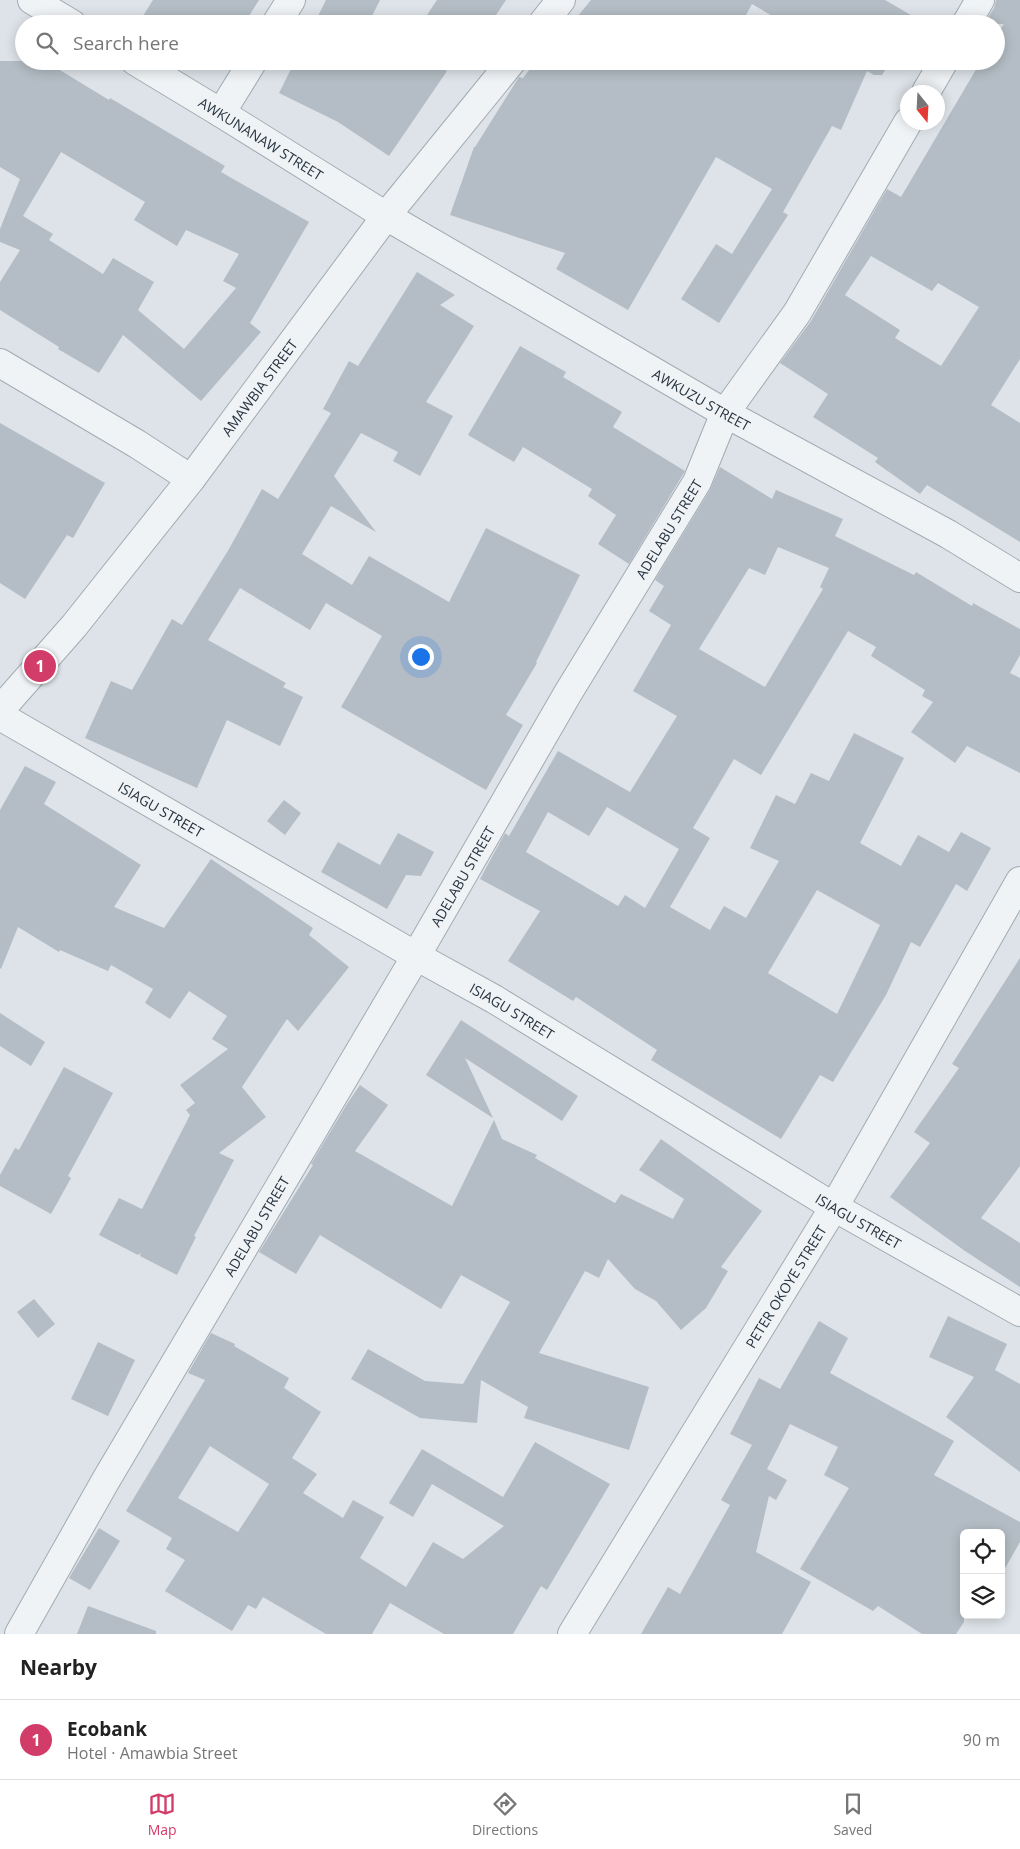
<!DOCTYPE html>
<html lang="en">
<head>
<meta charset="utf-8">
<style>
	body { margin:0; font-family:"Open Sans",sans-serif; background:#f2f2f2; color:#222 }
	.controls { position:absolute; right:15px; bottom:15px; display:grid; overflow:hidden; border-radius:8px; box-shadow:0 2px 12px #0003 }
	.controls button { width:45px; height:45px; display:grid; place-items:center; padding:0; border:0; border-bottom:1px solid #e0e0e0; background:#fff; color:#222; font:25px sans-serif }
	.compass { position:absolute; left:900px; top:85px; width:45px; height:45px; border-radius:50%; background:#fff; box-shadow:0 2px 12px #0003; rotate:162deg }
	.you { position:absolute; left:420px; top:656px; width:18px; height:18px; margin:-12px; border:4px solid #fff; border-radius:50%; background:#1a73e8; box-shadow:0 0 0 8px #1a73e833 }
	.badge { display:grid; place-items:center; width:32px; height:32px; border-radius:50%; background:#d23c68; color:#fff; font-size:16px; font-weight:700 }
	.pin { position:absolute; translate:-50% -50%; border:2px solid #fff; box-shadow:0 1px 5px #0006 }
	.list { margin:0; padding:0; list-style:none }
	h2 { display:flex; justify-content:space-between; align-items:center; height:65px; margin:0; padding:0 20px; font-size:21px }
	h2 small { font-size:16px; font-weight:400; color:#767676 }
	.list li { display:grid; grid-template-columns:32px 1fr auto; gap:15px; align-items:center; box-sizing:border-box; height:80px; padding:0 20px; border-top:1px solid #e0e0e0 }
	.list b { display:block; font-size:19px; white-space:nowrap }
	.list p { margin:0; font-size:16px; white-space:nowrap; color:#767676 }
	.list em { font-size:16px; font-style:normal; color:#767676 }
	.icon { flex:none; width:28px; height:28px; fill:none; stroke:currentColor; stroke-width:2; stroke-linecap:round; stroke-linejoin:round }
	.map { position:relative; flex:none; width:1020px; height:1634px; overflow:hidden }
	.search { position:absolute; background:#fff; box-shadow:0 2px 12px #0003; left:15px; right:15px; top:15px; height:55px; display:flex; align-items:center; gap:12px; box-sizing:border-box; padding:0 18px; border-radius:28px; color:#767676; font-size:19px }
	.sheet { height:145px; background:#fff }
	nav { display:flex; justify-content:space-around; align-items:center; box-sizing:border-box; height:70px; border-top:1px solid #e0e0e0; background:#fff; font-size:14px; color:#767676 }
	nav a { display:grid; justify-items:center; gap:2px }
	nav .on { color:#d23c68 }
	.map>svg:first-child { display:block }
	.building { fill:#b4bdc5; fill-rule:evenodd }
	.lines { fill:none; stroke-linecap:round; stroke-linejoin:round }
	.minor-casing { stroke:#a2abb2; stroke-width:30 }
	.tertiary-casing { stroke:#a2abb2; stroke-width:30 }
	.minor { stroke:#f0f3f6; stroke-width:28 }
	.tertiary { stroke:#f0f3f6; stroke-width:28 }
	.labels { text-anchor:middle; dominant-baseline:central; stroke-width:5; stroke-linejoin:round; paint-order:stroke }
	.street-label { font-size:14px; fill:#26333f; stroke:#edf1f5 }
</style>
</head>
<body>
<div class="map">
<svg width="1020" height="1634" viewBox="0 0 1020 1634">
	<rect width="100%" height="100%" fill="#dde3e8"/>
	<!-- building -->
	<g class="building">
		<path d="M153,0h106l-15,24h-106z"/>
		<path d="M326,0h54l-12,24h-54z"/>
		<path d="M437,0h69l-16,24h-69z"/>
		<path d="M591,0h294l31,18 -3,6h-127l-34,-20 -11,20h-166l-2,-2z"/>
		<path d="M996,0h24v359l-29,46 29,18v119l-93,-57 -7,9 -45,-32 3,-4 -65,-41 15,-23 -48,-31 31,-42 76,-132 14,8 80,-136h15v-25l8,-12h-20l10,-16zM871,256l61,35 6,-8 41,24 -38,59 -46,-28 5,-8 -55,-35z"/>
		<path d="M0,61h45l64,39 1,-2 115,68 -4,6 88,50 -59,101 11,9 -60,69 -78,-66 -24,38 -41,-24 1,-2 -59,-37v-28l20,-32 -20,-8v-13l20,-50 -20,-12zM61,152l84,50 -11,18 43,26 9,-16 53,24 -16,27 13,7 -52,61 -46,-39 16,-28 -41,-24 -10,16 -54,-34 4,-6 -30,-18z"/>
		<path d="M295,61h136l16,10 -58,85 -51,-34 -59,-29z"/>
		<path d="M536,61h355l-9,14h-8l-7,-4 -26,59 -9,-4 -49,86 5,3 -69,108 -38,-24 35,-55 16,10 40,-65 -56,-32 -88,153 -72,-41 9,-16 -115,-38 24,-68h1l44,-70 4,1z"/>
		<path d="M417,272l38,23 -15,10 34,21 -48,76 27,14 -33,60 -27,-15 5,-9 -37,-19 -27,43 42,56 -45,-26 -29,48 50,31 17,-29 80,46 37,-74 94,47 -44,87 1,1 -31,52 17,10 -37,65 -145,-83 41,-71 -56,-33 -16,27 -70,-42 -32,52 78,43 -3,4 20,10 -23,49 -53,-26 -30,68 -112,-50 26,-57 21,9 40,-71 10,6 47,-76 33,-60 16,10 53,-86 -8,-4 26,-48 9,5z"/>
		<path d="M520,346l46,26 -3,5 59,35 -9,15 72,44 -56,93 -31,-20 18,-29 -28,-19 4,-7 -69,-42 -9,15 -46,-27z"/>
		<path d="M0,423l105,60 -32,55 -6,-3 -42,64 -25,-16z"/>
		<path d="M720,467l52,32 4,-9 67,29 -8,17 79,39 2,-3 56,34 1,-3 47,26v26l-10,18 10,5v95l-53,-27 -12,17 -44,-31 22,-30 -11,-6 3,-6 -54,-34 5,-9 -28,-16 -87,144 -27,-16 -41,69 17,10 -40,69 40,23 14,-24 22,12 33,-57 -29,-13 26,-53 19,9 16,-31 18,8 25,-48 50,25 -44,85 41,23 17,-31 31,17 12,-20 30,16 -24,43 -11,-7 -36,63 -9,-5 -25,53 -53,87 -13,-7 -39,64 -130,-79 6,-10 -81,-53 -3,4 -65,-40 32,-50 -60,-32 25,-46 4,3 49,-85 72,41 47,-76 -44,-25 38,-66 -22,-14 15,-25 -9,-6 55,-90zM778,547l51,21 -9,19 3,2 -58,98 -66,-38 50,-81 16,7zM607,807l72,42 -34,59 -20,-13 -7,11 -92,-54 22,-40 41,24zM817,890l63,35 -43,89 -69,-41z"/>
		<path d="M25,766l31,16 -12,22 97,61 -27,42 50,21 47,-69 102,69 -4,7 40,32 -51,64 -11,-12 -45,68 24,30 -47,36 15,7 -40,76 2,1 -19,38 -37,-19 1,-3 -3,2 -39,-20 20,-37 23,11 48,-94 -4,-5 9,-7 -15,-18 48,-36 -16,-10 15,-23 -38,-25 -19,28 -25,-16 8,-14 -42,-24 -3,6 -48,-21 -1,2 -41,-25 -17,42 -1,-1v-158z"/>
		<path d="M284,800l17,13 -16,22 -18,-14z"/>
		<path d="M398,833l36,19 -13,24 -15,-1 -19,34 -66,-37 17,-30 42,23z"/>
		<path d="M1020,958v208l-39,52 39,25v44l-55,-36 -75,-54 40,-54 -16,-11 45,-64 -7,-4z"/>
		<path d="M0,1013l45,29 -14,24 -31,-20z"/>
		<path d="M461,1020l117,76 -16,25 -97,-63 28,60 -67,-43z"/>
		<path d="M64,1067l49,26 -45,83 3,2 -20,36 -51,-28v-11l15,-27 4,2z"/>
		<path d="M360,1085l28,20 -33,46 97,55 42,-86 8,19 35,16 -2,3 80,45 6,-9 52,25 11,-20 -45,-29 22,-31 101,72 -41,56 7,4 -22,37 -25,22 -25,-29 -21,-12 -27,-30 -9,19 -14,-7 -46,82 110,34 -20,63 -105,-32 4,-11 -47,-27 -4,43 -57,-5 -69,-39 17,-30 57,32 38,3 47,-82 -49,-27 -20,34 -121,-74 -24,39 -37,-22 54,-87 -2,-1 36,-60z"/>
		<path d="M34,1299l21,25 -17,14 -21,-26z"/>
		<path d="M948,1316l59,28 -12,26 25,14v88l-74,-55 28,-40 -45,-20z"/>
		<path d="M819,1321l29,17 -18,35 124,68 -20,34 86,47v20l-17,30 -2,-1v-38h-37v89l-8,12h-34l-44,-28 -5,5 -73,-42 49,-81 -25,-13 14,-28 -48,-23 -23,45 20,11 -11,20 -7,-4 -13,56 55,30 -29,52h-141l27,-47 12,7 50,-89 -9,-5 31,-55 -22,-11 29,-56 21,11z"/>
		<path d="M211,1333l24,11 -1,2 55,32 -5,10 37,24 -29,46 25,16 -14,19 40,25 10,-18 31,17 -24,41 46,29 27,-45 30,17 41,-33 -72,-42 -19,33 -24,-14 33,-54 81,48 32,-55 75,42 -63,106 -6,-4 -28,48h-69l-54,-31 -18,31h-46l-63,-37 -7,12 -8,-4 -16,26 -67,-40 20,-31 -19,-11 6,-11 -46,-27 79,-131 -17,-7zM210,1446l59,38 -31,48 -60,-34z"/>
		<path d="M98,1342l37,18 -27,56 -37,-17z"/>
		<path d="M99,1528l21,13 -30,49 -21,-12z"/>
		<path d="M88,1606l68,25v3h-79z"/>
	</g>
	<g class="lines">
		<!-- minor casing -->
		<g class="minor-casing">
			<g id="minor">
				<path d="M276,24l15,-24"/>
				<path d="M966,24l14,-24"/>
				<path d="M926,92l18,-31"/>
				<path d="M221,113l32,-52"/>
				<path id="s1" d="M386,216l339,197 223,121 72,44"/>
				<path d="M0,363l137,81 54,35"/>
				<path id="s2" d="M0,716l416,240 78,43 340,208 186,105"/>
				<path id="s3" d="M19,1634l87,-154 310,-524 152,-263 129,-211 28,-69 72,-100 111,-191"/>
				<path id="s4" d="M572,1634l262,-427 186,-326"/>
			</g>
		</g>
		<!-- tertiary casing -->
		<g class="tertiary-casing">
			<g id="tertiary">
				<path d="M32,0l40,24"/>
				<path d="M542,24l19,-24"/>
				<path id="s5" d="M135,61l86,52 165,103"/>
				<path id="s6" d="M0,710l74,-84 117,-147 195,-263 126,-155"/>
			</g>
		</g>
		<!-- minor -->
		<use href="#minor" class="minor"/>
		<!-- tertiary -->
		<use href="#tertiary" class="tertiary"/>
	</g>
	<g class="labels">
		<!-- street labels -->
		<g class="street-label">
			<text stroke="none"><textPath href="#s5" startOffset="148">AWKUNANAW STREET</textPath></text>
			<text stroke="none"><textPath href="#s6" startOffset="414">AMAWBIA STREET</textPath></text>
			<text stroke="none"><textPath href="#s1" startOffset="365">AWKUZU STREET</textPath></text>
			<text stroke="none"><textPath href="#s3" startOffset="1282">ADELABU STREET</textPath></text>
			<text stroke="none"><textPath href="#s2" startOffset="186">ISIAGU STREET</textPath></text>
			<text stroke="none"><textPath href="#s3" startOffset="878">ADELABU STREET</textPath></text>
			<text stroke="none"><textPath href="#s2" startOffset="591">ISIAGU STREET</textPath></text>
			<text stroke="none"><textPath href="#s2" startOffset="996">ISIAGU STREET</textPath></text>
			<text stroke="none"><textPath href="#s3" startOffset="472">ADELABU STREET</textPath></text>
			<text stroke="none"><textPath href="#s4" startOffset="408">PETER OKOYE STREET</textPath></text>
		</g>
	</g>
</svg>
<div class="controls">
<button><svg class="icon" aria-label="locate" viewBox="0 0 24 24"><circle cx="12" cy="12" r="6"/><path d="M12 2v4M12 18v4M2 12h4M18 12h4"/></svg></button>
<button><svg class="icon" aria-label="layers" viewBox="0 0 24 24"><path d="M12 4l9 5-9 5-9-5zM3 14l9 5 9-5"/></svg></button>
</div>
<svg class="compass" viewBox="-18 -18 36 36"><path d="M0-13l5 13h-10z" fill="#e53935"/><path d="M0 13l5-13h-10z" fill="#767676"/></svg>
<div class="you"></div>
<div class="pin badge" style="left:40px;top:666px">1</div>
<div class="search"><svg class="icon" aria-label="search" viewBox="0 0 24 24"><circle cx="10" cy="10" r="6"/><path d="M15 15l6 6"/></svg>Search here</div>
</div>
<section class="sheet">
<h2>Nearby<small></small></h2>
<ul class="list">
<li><span class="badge">1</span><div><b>Ecobank</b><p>Hotel · Amawbia Street</p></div><em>90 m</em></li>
</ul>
</section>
<nav>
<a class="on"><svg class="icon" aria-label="map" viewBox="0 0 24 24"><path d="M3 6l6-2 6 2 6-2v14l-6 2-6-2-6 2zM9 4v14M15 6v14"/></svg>Map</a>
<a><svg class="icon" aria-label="directions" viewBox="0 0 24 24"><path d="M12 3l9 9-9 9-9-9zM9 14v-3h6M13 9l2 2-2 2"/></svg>Directions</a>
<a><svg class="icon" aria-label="saved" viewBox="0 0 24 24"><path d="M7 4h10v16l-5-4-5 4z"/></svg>Saved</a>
</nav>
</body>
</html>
